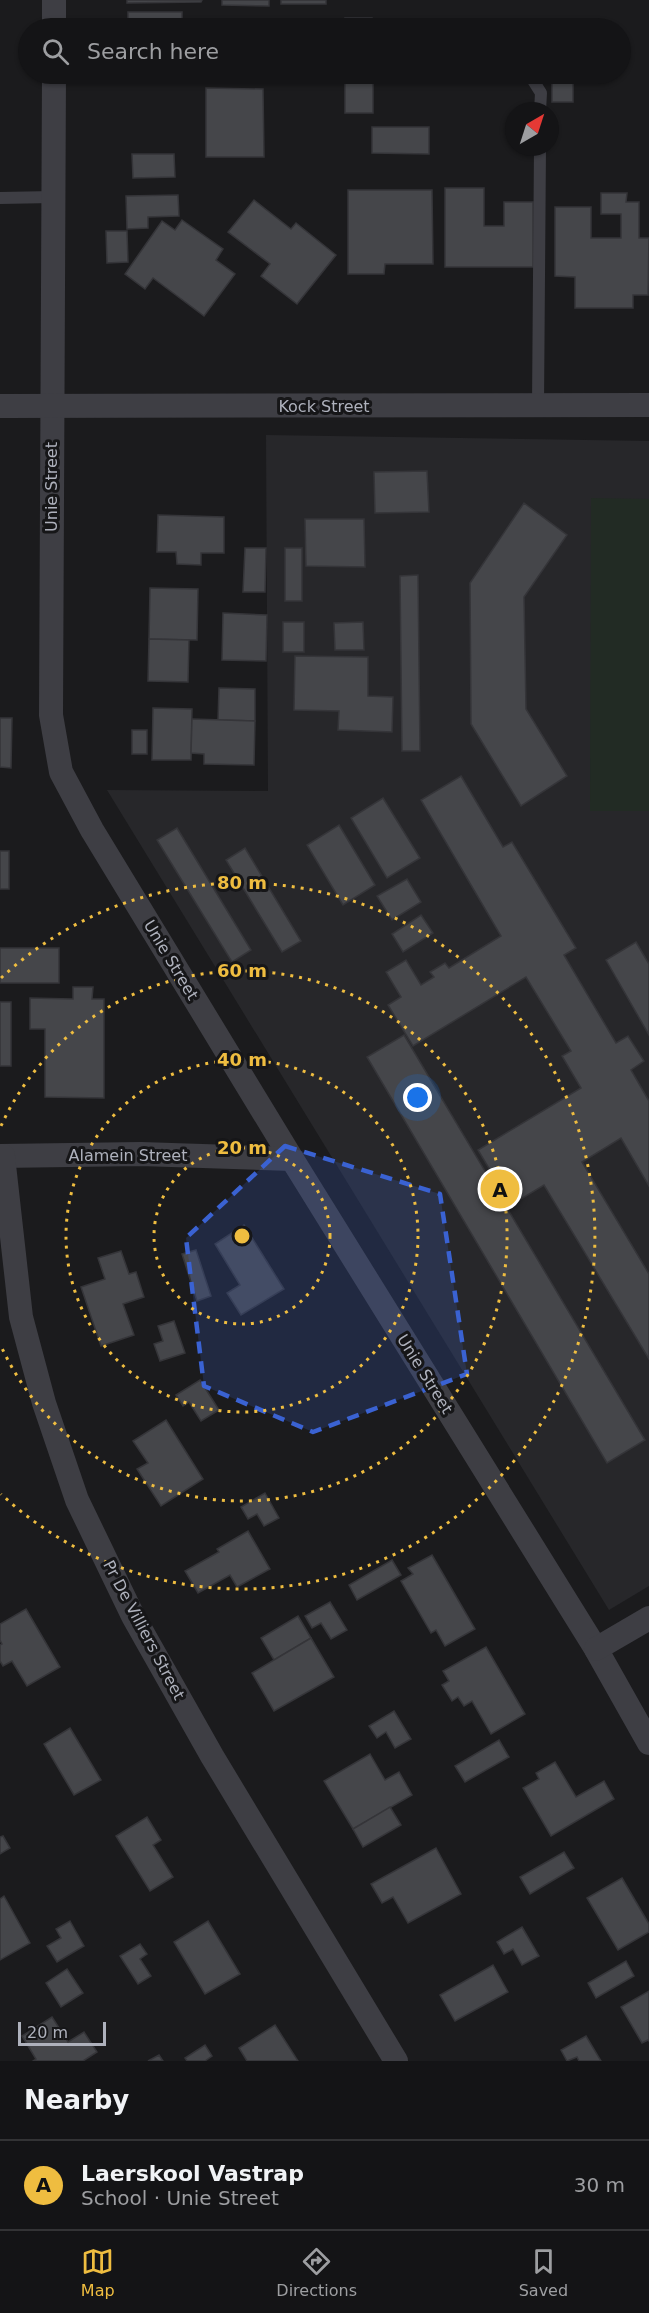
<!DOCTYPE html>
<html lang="en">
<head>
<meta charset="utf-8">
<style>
	body { margin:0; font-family:"DejaVu Sans",sans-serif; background:#1d1d1f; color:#f1f3f6 }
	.compass { position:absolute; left:505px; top:102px; width:54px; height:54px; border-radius:50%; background:#141416; box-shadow:0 2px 4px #0004; rotate:39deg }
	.scale { position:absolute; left:18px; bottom:15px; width:88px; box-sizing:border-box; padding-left:6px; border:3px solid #aeb1bc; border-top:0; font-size:16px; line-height:21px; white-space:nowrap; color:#aeb1bc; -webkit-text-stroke:4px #161618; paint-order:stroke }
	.you { position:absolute; left:418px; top:1098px; width:21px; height:21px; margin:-15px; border:4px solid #fff; border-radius:50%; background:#1a73e8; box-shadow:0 0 0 9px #1a73e833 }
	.badge { display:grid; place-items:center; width:39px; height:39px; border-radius:50%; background:#efbd40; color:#111; font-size:20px; font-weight:700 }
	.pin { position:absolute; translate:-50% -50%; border:3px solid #fff; box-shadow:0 2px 6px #0006 }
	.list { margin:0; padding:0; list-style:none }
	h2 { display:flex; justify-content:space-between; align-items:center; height:78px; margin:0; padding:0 24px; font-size:26px }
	h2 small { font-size:20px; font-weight:400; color:#9d9ea1 }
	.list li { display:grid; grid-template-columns:39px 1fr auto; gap:18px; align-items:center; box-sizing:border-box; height:90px; padding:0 24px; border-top:2px solid #333335 }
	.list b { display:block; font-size:22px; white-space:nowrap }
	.list p { margin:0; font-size:20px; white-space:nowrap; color:#9d9ea1 }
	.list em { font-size:20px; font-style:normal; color:#9d9ea1 }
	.icon { flex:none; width:33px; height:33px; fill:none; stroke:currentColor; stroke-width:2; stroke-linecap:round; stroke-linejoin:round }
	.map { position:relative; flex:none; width:649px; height:2061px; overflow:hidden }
	.search { position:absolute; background:#141416; box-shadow:0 2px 4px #0004; left:18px; right:18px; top:18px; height:66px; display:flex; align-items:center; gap:15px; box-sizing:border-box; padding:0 21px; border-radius:33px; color:#9d9ea1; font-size:22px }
	.sheet { height:168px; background:#141416 }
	nav { display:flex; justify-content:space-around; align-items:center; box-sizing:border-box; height:84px; border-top:2px solid #333335; background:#141416; font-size:16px; color:#9d9ea1 }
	nav a { display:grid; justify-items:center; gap:3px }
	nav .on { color:#efbd40 }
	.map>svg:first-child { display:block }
	.built { fill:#27272a }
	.green { fill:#222b24 }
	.building { fill:#45464a; stroke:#353539; stroke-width:1.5 }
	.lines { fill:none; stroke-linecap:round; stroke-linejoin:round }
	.service { stroke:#3e3e44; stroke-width:12 }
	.minor { stroke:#3e3e44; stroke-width:24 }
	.marked { fill:#3a62d2; fill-opacity:0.2; stroke:#3a62d2; stroke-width:4.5; stroke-dasharray:12 8; stroke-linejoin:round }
	.ring { fill:none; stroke:#efbd40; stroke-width:3; stroke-dasharray:3 6 }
	.labels { text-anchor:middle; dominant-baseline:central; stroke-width:6; stroke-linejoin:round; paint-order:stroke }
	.street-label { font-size:16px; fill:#aeb1bc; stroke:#161618 }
	.centre { fill:#efbd40; stroke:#161618; stroke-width:3 }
	.ring-label { font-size:18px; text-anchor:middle; font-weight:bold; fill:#efbd40; stroke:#161618; stroke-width:6; stroke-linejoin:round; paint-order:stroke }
</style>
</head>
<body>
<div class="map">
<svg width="649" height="2061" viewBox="0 0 649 2061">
	<rect width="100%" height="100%" fill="#1b1b1d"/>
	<!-- built -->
	<path class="built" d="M266,435l383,6v1145l-40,24 -502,-820 161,1z"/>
	<!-- green -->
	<path class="green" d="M591,498l58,1v312h-59z"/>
	<!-- building -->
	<g class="building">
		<path d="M127,0h75l-1,2 -74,1z"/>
		<path d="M222,0h47v6l-47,-1z"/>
		<rect x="281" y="0" width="45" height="4"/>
		<path d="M128,12h54v8l67,1v7h-121z"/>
		<path d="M345,18h27l1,10h-28z"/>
		<rect x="345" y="74" width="28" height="39"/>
		<rect x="552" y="81" width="21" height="21"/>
		<path d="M206,88l57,1 1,68h-58z"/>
		<path d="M372,127h57v27l-57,-1z"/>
		<path d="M132,154h42l1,23 -42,1z"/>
		<path d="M445,188h39v38h20v-24h29v65h-88z"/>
		<path d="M348,190h84l1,74h-48l-1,10h-36z"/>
		<path d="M601,193h26l-1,9h13v36h10l-1,57h-15v13h-58v-31l-20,-1v-69h36v31h30v-24h-20z"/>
		<path d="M178,195l1,21 -31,1v11l-21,1 -1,-33z"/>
		<path d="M254,200l37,29 5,-6 40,32 -39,49 -36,-28 9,-12 -42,-32z"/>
		<path d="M182,220l41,29 -7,11 19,14 -31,42 -51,-38 -8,11 -20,-15 37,-53 13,9z"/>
		<path d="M106,231h21l1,31 -21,1z"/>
		<path d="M427,471l2,41 -54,1 -1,-41z"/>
		<path d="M524,503l43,32 -43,62 2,112 41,67 -46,30 -50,-82 -1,-141z"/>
		<path d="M158,515l66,2v36h-23v12l-24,-1 -1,-12h-19z"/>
		<path d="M305,519h59l1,48 -59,-1z"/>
		<path d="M245,548h21l-1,44h-22z"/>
		<rect x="285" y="548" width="17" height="53"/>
		<path d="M418,575l2,176h-18l-2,-175z"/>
		<path d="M150,588l48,1 -1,51 -48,-1z"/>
		<path d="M223,613l44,2 -1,46 -44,-1z"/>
		<rect x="283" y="622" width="21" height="30"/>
		<path d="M363,622l1,28h-29l-1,-27z"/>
		<path d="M149,639l40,1 -1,42 -40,-1z"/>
		<path d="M295,656l73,1v39l25,1 -1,35 -54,-2 1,-19 -45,-1z"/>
		<path d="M219,688l36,1v32l-37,-1z"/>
		<path d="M153,708l39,1 -1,51h-39z"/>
		<path d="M0,718h12l-1,50 -11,-1z"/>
		<path d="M192,719l63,2 -1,44 -50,-1v-10l-13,-1z"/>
		<rect x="132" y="730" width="15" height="24"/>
		<path d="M461,776l42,71 9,-5 64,106 -12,7 52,88 12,-7 16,25 -13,9 18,31v85l-28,-48 -39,24 67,112v85l-105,-174 -33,20 -33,-55 103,-62 -19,-32 9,-5 -45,-74 -113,69 -25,-41 13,-8 -15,-25 20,-12 15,25 13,-8 -4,-5 15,-9 4,5 52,-32 -80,-136z"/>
		<path d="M383,798l37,60 -33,20 -36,-60z"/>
		<path d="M339,825l36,60 -32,20 -36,-60z"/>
		<path d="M177,828l74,122 -19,12 -75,-122z"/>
		<path d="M245,848l56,93 -19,11 -56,-92z"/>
		<rect x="0" y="851" width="9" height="38"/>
		<path d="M407,879l14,23 -29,18 -15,-24z"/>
		<path d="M421,915l12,18 -30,19 -11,-18z"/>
		<path d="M636,942l13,22v71l-43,-75z"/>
		<rect x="0" y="948" width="59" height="35"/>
		<path d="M73,987h20l-1,12h12v99l-59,-1v-68h-15v-31l43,1z"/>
		<rect x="0" y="1002" width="11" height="64"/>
		<path d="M404,1035l241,405 -38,23 -240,-406z"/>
		<path d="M244,1225l40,64 -43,26 -14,-22 13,-8 -25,-41z"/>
		<path d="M196,1250l15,46 -14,5 -15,-47z"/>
		<path d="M121,1251l8,23 7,-2 8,25 -21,7 11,31 -33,11 -20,-59 24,-8 -7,-21z"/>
		<path d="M174,1321l11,32 -25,8 -6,-17 9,-3 -5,-15z"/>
		<path d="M200,1380l19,30 -18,11 -12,-19 -6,4 -7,-11z"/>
		<path d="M166,1420l37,59 -42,27 -24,-37 11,-6 -15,-22z"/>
		<path d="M265,1493l14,25 -15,8 -7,-12 -9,5 -7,-12z"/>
		<path d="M248,1531l22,38 -33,18 -7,-12 -32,18 -13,-22 34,-19 -2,-3z"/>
		<path d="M432,1555l43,74 -30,17 -9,-16 -5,3 -30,-52 12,-7 -5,-6z"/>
		<path d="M392,1560l9,15 -44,25 -8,-15z"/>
		<path d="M330,1602l17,28 -16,9 -10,-16 -9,5 -7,-12z"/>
		<path d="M26,1609l34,58 -33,19 -15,-25 -9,5 -3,-5v-16l2,-1 -2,-4v-16z"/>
		<path d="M298,1616l13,22 -37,22 -13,-22z"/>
		<path d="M311,1638l23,39 -60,34 -22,-38z"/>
		<path d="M486,1647l39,67 -34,20 -19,-33 -8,5 -6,-9 -6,4 -10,-16 7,-4 -6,-10z"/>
		<path d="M394,1711l17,28 -16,9 -9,-16 -9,6 -8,-12z"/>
		<path d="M70,1728l31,52 -27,15 -30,-51z"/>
		<path d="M499,1740l10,17 -44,25 -10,-16z"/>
		<path d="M370,1754l15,26 14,-8 13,23 -59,34 -29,-48z"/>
		<path d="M555,1762l21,35 28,-16 10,18 -63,37 -28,-48 16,-9 -3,-6z"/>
		<path d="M390,1807l11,18 -38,22 -10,-18z"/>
		<path d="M147,1817l14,23 -8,5 20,32 -23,14 -34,-55z"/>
		<path d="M3,1836l7,12 -10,6v-17z"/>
		<path d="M436,1848l25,46 -53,29 -15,-26 -11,6 -11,-19z"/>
		<path d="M564,1852l10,16 -44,26 -10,-17z"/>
		<path d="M622,1878l27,46v8l-31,18 -31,-52z"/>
		<path d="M4,1896l26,47 -30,17v-61z"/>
		<path d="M70,1921l14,25 -27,16 -10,-16 14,-8 -5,-9z"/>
		<path d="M208,1921l32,53 -35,20 -31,-52z"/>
		<path d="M522,1927l17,29 -17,9 -9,-16 -9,5 -7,-12z"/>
		<path d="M140,1944l7,10 -7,5 11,17 -13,8 -18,-28z"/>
		<path d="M626,1961l8,15 -38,22 -8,-15z"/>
		<path d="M493,1965l15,27 -53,29 -15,-26z"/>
		<path d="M67,1969l16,24 -22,14 -15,-24z"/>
		<path d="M649,1991v50l-1,-1 -6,3 -21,-36z"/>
		<path d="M52,2017l16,25 16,-10 13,20 -14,9h-50l3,-2 -14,-23z"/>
		<path d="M275,2025l23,36h-51l-8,-13z"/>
		<path d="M586,2036l15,25h-22l-2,-4 -10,4 -6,-11z"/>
		<path d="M205,2045l7,11 -7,5h-18l-2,-3z"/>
		<path d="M159,2055l4,6h-15z"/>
	</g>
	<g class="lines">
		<!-- service -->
		<g class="service">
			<path d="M529,74l12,19 -1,18"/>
			<path d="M0,198l53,-1"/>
			<path d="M538,405l2,-258"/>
		</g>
		<!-- minor -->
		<g class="minor">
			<path d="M54,28v-28"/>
			<path d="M54,74l-3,641 10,57 31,58 200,329 304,490 53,94"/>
			<path d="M0,406l649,-1"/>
			<path d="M0,1156l141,-2 151,5"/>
			<path d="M3,1156l18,161 23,86 33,97 56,116 79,140 184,305"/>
			<path d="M596,1649l53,-31"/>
		</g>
	</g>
	<!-- marked area -->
	<path class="marked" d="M285,1146l155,48 27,180 -154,58 -109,-46 -18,-148z"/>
	<!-- distance rings -->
	<g class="ring">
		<circle cx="242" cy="1236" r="88"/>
		<circle cx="242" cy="1236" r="176"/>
		<path d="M1 1126A265 265 0 1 1 1 1346"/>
		<path d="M1 978A353 353 0 1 1 1 1494"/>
	</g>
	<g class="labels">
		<!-- street labels -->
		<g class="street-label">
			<text x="324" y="406">Kock Street</text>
			<text transform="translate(51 487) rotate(-90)">Unie Street</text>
			<text transform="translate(171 960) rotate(59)">Unie Street</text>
			<text x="128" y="1155">Alamein Street</text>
			<text transform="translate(425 1374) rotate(58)">Unie Street</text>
			<text transform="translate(144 1630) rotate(62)">Pr De Villiers Street</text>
		</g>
	</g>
	<circle cx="242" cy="1236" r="9" class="centre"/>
	<g class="ring-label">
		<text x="242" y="889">80 m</text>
		<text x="242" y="977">60 m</text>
		<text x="242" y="1066">40 m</text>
		<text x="242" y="1154">20 m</text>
	</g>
</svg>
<svg class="compass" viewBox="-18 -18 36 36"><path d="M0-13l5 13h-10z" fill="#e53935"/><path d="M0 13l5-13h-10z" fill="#9d9ea1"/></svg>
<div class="scale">20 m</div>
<div class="you"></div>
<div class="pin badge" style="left:500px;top:1189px">A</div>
<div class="search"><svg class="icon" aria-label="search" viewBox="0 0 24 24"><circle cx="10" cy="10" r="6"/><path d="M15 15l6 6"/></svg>Search here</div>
</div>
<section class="sheet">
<h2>Nearby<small></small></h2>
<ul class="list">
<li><span class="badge">A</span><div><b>Laerskool Vastrap</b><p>School · Unie Street</p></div><em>30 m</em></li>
</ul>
</section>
<nav>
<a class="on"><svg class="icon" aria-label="map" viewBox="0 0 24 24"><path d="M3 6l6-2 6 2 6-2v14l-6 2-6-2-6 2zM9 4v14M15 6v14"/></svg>Map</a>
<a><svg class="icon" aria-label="directions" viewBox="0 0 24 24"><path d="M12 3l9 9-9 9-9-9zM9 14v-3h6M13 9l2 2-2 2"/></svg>Directions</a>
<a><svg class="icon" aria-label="saved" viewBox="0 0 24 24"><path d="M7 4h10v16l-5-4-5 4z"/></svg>Saved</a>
</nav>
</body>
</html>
